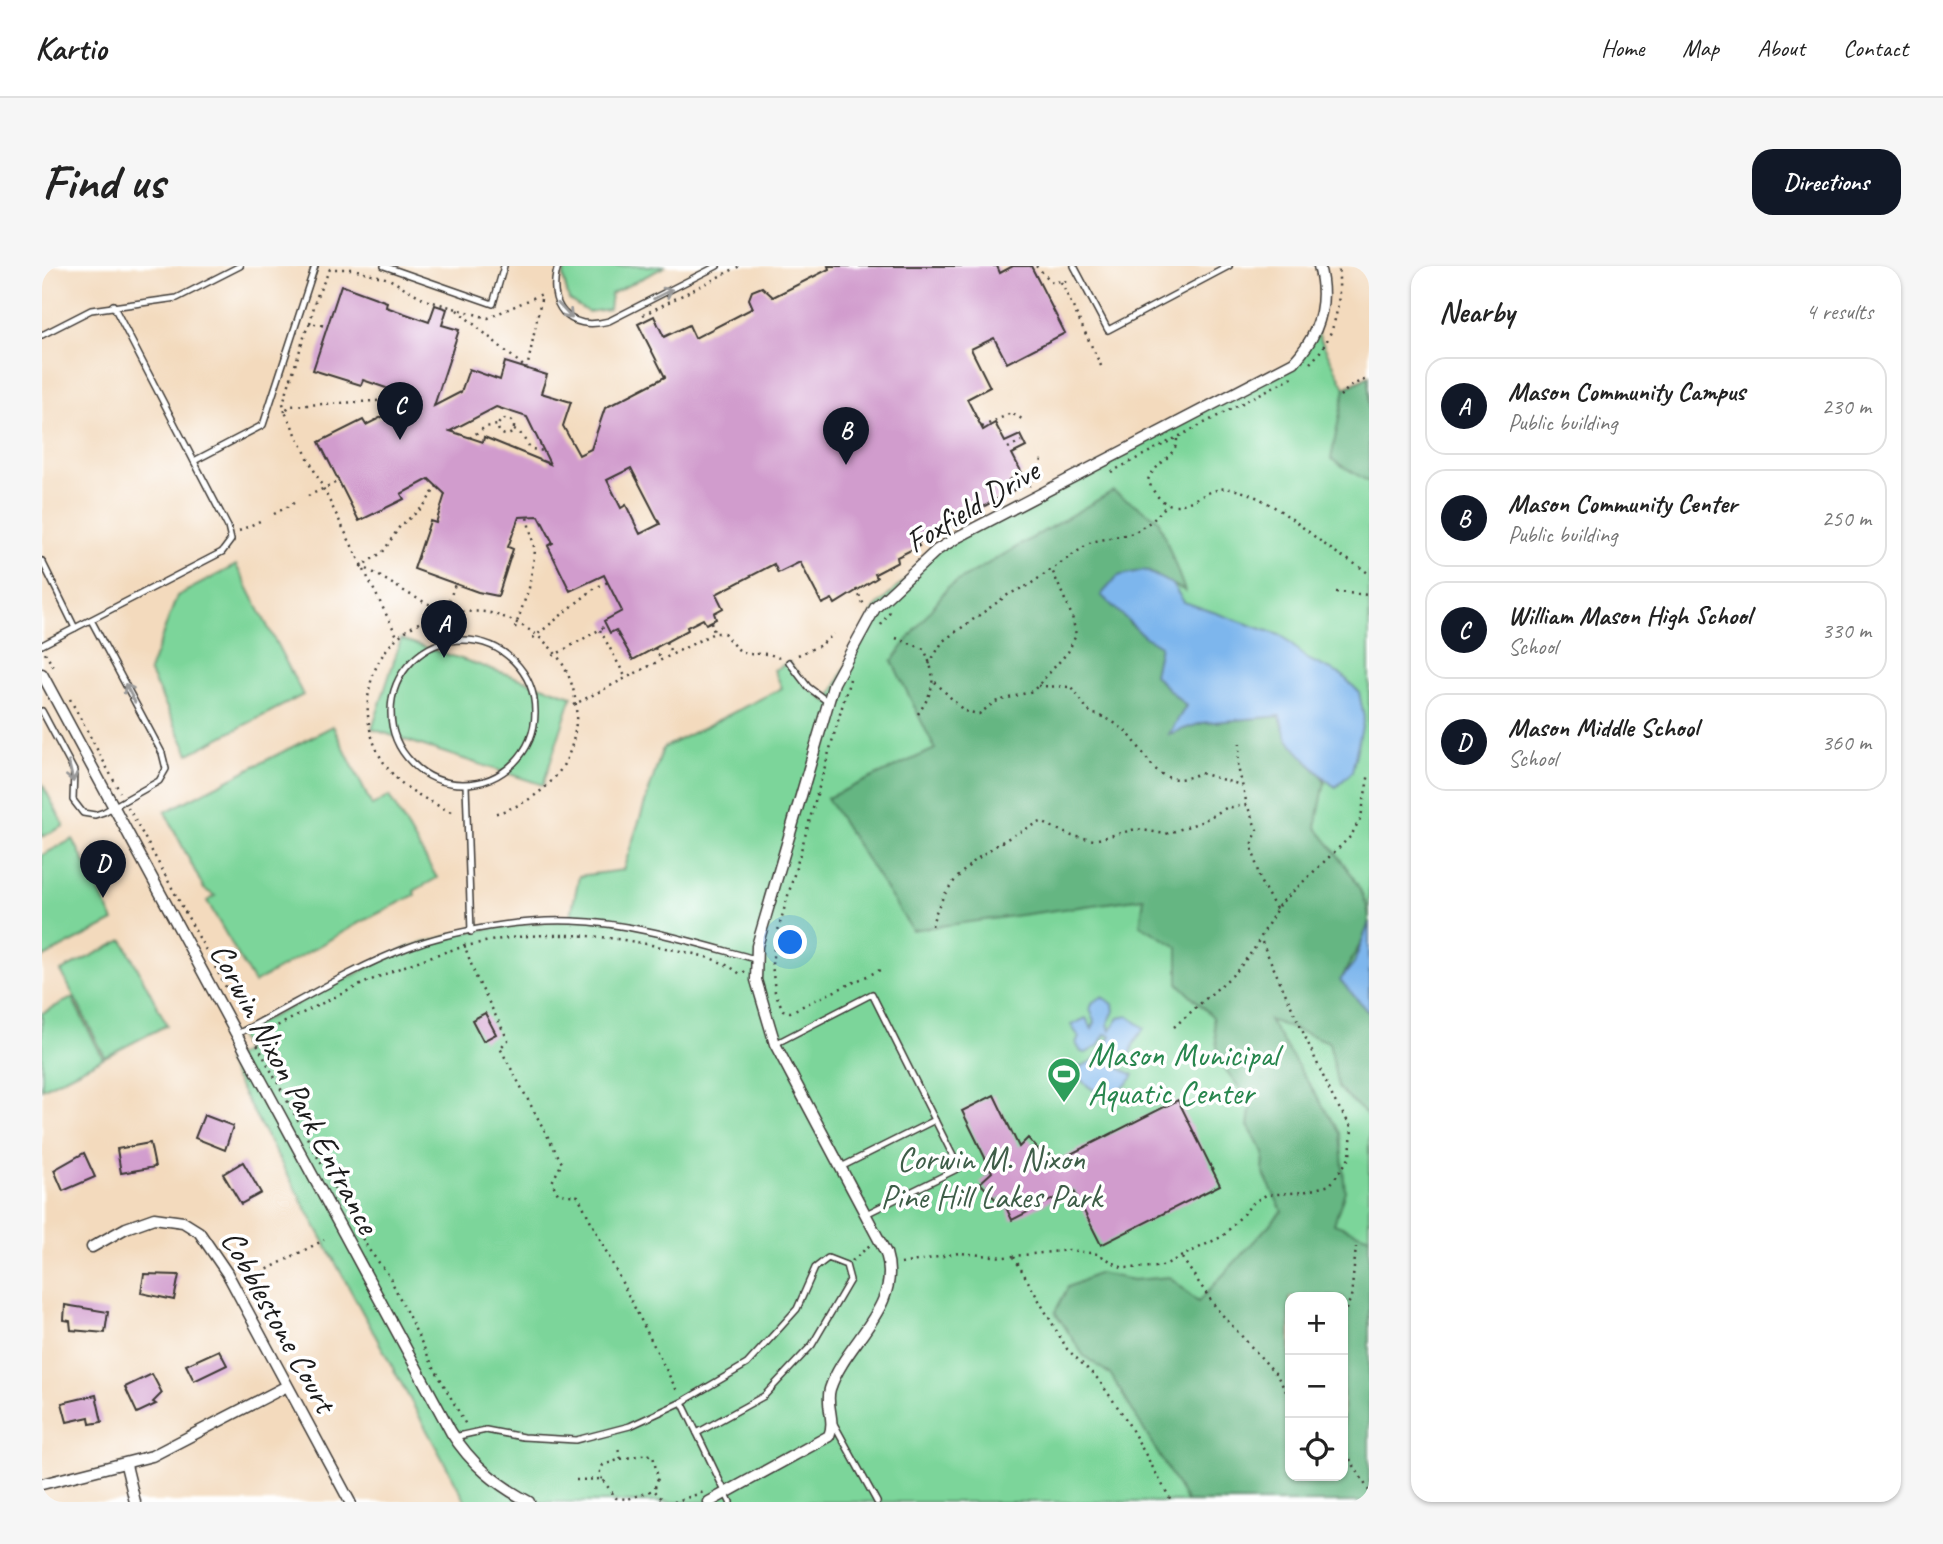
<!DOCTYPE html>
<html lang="en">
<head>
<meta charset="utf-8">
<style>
	body { margin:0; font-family:Caveat,sans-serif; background:#f6f6f6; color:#222 }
	.controls { position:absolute; right:21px; bottom:21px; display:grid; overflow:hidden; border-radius:14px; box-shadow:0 2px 5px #0004 }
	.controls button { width:63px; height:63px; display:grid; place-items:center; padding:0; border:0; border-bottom:2px solid #e0e0e0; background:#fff; color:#222; font:35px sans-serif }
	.you { position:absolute; left:749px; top:677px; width:24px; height:24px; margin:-18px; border:5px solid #fff; border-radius:50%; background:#1a73e8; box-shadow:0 0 0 10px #1a73e833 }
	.badge { display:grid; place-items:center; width:46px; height:46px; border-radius:50%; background:#111827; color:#fff; font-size:23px; font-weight:700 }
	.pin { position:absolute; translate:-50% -58px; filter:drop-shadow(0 2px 4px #0008) }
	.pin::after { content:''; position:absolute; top:37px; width:24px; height:21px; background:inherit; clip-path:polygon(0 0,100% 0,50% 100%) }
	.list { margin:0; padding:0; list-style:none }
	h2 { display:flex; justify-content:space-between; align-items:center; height:91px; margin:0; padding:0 28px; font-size:30px }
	h2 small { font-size:23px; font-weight:400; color:#767676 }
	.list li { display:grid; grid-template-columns:46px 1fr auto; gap:21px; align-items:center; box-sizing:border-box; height:98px; margin:0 14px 14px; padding:0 14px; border:2px solid #e0e0e0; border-radius:21px }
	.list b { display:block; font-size:26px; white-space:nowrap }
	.list p { margin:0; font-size:23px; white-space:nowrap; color:#767676 }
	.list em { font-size:23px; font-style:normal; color:#767676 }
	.icon { flex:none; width:38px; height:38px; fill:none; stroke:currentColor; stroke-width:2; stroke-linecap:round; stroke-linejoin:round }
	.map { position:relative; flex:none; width:1327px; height:1236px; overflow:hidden; border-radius:21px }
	header { display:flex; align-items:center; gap:42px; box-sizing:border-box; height:98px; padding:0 35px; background:#fff; border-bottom:2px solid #e0e0e0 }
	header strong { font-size:33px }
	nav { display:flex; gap:38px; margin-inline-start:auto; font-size:24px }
	.intro { display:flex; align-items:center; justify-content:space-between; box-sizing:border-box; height:168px; padding:0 42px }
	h1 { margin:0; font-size:49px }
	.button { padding:18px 32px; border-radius:21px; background:#111827; color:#fff; font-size:24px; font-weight:700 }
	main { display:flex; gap:42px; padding:0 42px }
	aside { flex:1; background:#fff; border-radius:21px; box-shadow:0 2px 5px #0004 }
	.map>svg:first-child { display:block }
	.green { fill:#7cd59a; stroke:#4c785b; stroke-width:2; fill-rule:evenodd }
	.forest { fill:#65b682; stroke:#40694f; stroke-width:2; fill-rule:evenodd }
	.water { fill:#7db6ed; stroke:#4c6984; stroke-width:2 }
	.building { fill:#d19ccd; fill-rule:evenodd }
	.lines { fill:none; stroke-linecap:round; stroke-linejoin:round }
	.lane-casing { stroke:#3c3834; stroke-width:8 }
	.street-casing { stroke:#3c3834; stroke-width:13 }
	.path { stroke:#3c3834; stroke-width:2.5; stroke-dasharray:2 5; stroke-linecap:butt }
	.lane { stroke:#fff; stroke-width:5 }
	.street { stroke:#fff; stroke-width:10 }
	.oneway { stroke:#999 }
	.labels { text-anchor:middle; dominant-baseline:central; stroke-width:7; stroke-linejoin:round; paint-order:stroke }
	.street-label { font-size:33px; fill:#1c1c1c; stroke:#fff }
	.leisure-label { font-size:33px; fill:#27864d; stroke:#fff; text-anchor:start }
	.park-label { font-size:33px; fill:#3e5d48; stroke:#fff }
</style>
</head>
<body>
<header>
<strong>Kartio</strong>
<nav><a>Home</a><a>Map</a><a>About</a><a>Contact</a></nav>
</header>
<div class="intro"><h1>Find us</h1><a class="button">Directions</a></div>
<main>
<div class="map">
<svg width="1327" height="1236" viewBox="0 0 1327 1236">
	<rect width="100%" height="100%" fill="#fff"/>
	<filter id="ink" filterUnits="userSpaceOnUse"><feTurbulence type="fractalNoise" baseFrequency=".0143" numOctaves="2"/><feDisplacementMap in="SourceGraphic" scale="14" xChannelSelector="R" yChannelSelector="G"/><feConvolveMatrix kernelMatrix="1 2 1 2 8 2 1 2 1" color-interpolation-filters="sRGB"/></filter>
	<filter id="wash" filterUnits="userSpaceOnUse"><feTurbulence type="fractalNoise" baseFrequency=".00686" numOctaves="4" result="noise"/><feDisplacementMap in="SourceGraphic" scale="28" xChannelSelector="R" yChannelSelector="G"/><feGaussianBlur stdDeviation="1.57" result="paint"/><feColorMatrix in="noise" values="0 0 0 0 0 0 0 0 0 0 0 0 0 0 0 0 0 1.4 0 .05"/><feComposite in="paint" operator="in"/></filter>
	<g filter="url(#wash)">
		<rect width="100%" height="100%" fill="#f3dabd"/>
		<!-- green -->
		<g class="green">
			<path d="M524,0h100l-55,28 -2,15 -21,3 -19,-12 -6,-23z"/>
			<path d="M1274,64l29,58 24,-12v1126h-903l-240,-440 20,-11 -9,-17 172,-87 51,-14 60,-9 50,-4 9,-44 44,-6 40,-122 119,-60 -8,-18 15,-8 19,25 20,15 47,-94 62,-58 357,-188zM1248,1031h53v179h-53z"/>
			<path d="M194,299l67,130 -114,59 -40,-83 28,-75z"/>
			<path d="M359,373l171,57 -29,89 -171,-56z"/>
			<path d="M291,460l39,80 17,-10 48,82 -23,13 1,4 -56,28 -105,60 -47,-82 8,-5 -11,-7 -39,-77z"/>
			<path d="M0,517l22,43 -22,11z"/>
			<path d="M31,573l41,82 -72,37v-103z"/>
			<path d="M81,674l44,85 -62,32 -44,-86z"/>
			<path d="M30,732l31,60 -61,31v-76z"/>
		</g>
		<!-- forest -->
		<g class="forest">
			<path d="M1327,110v106l-38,-23 14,-71z"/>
			<path d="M1071,225l45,28 27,72 -36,-19 -20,51 31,23 -6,29 32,31 -15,27 31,-10 78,-7 7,21 29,30 9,15 -9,45c17,22 53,64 53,93 -3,19 -20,42 -28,60l28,33v104l-31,-29 -9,-46 -60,-22 71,113 5,58 -11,33 35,13v265h-182l-76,-127 -27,-19 -29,-44 13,-25 31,-14 34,7 37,-3 28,25 84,-91 -19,-39 1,-19 -16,-27 3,-23 -32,-42 -6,-44 -35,-34v-36l-38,-22 4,-27 -232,32 -85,-132 108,-49 -43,-88 56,-74zM1248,1031h53v179h-53z"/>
		</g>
		<!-- water -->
		<g class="water">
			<path d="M1102,304l28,14 12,18 98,34 25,23 35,16 17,17 5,26 -6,26 -6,28 -16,15c-9,-4 -42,-39 -49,-49 -3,-6 -5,-15 -7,-22l-78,7 -33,11 17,-28 -32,-31 6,-29 -16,-10 -43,-41 17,-19z"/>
			<path d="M1327,657v90l-29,-33 14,-17z"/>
			<path d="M1060,731l11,7 1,7 -6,12 2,8 9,-13 9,-2 16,12 -11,17 -3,16 -7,2 -13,-6 -2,3 3,4 23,11c-16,27 -48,21 -59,-6l18,-8 18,-25 -6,-2 -7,12 -12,7 -5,-1 -5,-9 3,-6 -8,-12 15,-7 6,11 3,-7 -5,-13 3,-7z"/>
		</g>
		<g id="blocks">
			<!-- building -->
			<g class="building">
				<path d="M786,0h169l3,7 13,-7h18l34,67 -58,30 -13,-25 -23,11 19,38 -23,12 16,31 12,-7 10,19 15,-7 6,12 -14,7 10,19 -13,7 5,10 -97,53 2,3 -22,11 1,5 -23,12 2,4 -42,26 -3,-5 -10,5 -22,-42 -22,11 -4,-9 -58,30 7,14 -9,5 2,6 -10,5 -3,-5 -16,8 1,3 -55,30 -17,-30 -6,3 -6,-12 18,-10 -18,-36 -34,16 -22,-45 5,-3 -14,-27 -20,1 -11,30 5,2 -15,47 -20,-4 -64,-23 16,-48 6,2 9,-29 -16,-15 -28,15 3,5 -45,22 -40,-79 44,-22 3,5 28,-14 -2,-21 -29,-10 -2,5 -48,-15 28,-85 46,17 -1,5 43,15 6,-17 12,4 -5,16 17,5 -25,76 27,-14 8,-23 31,11 5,-18 42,13 -6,18 30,9 -8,24 16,29 12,-6 14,-41 60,-31 -27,-53 16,-8 10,21 25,-12 6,13 58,-30 -4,-9 3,-8 10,-4 11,10 56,-28zM454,141l31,10 23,47 -66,-27 -1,5 -33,-11zM589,202l29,56 -20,10 -14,-29 -5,3 -14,-28z"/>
				<path d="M443,747l11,21 -13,7 -11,-21z"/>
				<path d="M952,829l25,52 9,-9 23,26 127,-64 42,85 -119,60 -28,-56 -61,31 -11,-23 -4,4 -17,-18 12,-11 -30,-61z"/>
				<path d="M162,849l29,11 -8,24 -30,-12z"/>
				<path d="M108,877l5,24 -34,6 -4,-24z"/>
				<path d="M42,887l11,24 -32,14 -9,-21z"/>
				<path d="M201,896l18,31 -20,11 -18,-30z"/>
				<path d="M102,1008l35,1 -5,25 -33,-7z"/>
				<path d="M23,1039l43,7 -3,21 -34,-3 -1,-9 -6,-1z"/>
				<path d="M177,1084l8,15 -33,16 -8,-16z"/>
				<path d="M110,1108l10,19 -9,9 3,2 -19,9 -12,-26z"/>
				<path d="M54,1129l6,27 -12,2 -1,-7 -22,5 -5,-19z"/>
			</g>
		</g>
	</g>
	<g filter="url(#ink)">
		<use href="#blocks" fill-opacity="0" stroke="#3c3834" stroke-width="2"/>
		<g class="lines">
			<!-- lane casing -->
			<g class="lane-casing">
				<g id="lane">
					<path d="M342,0l109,38 11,-38"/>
					<path d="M516,0c-12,39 10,66 51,55l108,-55"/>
					<path d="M1032,0l34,64 121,-64"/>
					<path d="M0,69l49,-25 86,-12 63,-32"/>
					<path d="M152,195l69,-36 52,-159"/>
					<path d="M0,295l33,67"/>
					<circle cx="421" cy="446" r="72"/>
					<path d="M0,379l180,-93 9,-12 -3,-13 -115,-222"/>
					<path d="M747,396l19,25 20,15"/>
					<path d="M0,445l32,60 -1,29 10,13 12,2 9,-3 55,-31 7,-12 -4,-16 -71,-133"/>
					<path d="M424,519l5,147"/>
					<path d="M195,768c55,-28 115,-66 172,-87 45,-17 115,-28 163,-26 61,2 124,22 183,38"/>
					<path d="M733,778l97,-50 87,174 -93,46"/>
					<path d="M799,901l94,-47"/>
					<path d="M640,1136l65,-38 50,-55 18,-41 13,-10 18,7 4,15 -38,65 -48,51 -67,37"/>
					<path d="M791,1156l44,80"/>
					<path d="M412,1171l32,-7 37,7 53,3 54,-14 52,-24 48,100"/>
				</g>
			</g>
			<!-- street casing -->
			<g class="street-casing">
				<g id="street">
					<path d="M0,408l409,758c20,32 45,52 78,70"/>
					<path d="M50,981l34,-19 28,-10 29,4 16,10 28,41 123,229"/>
					<path d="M84,1199l9,37"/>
					<path d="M0,1218l110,-28 135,-70"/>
					<path d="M667,1236l120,-66c7,-16 -4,-31 1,-47 15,-47 73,-82 56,-136l-111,-209 -19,-64 1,-34 77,-263 41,-75 62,-58 21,-13 336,-175c26,-28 35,-59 25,-96"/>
				</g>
			</g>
			<!-- path -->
			<g class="path">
				<path d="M994,0l16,16 18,-1"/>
				<path d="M315,4l32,9 37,21 62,18 54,-24"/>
				<path d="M1019,16l42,88"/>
				<path d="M415,44l70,59 15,-75"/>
				<path d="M601,49l97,-49"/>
				<path d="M268,57l6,-25 14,-29h26"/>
				<path d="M1268,97c26,-24 32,-63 28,-97"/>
				<path d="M1298,130l12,-11 17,-7"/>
				<path d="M350,134l-103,6 -4,6 113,226"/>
				<path d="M243,146l-2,-9 23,-72 4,-8 16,3"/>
				<circle cx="464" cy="161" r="8"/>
				<path d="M940,161l29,-14 11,6"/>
				<path d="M472,164l6,3 11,16 13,2"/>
				<path d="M428,172l15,-11 13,-2"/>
				<path d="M1135,173c0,17 -23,25 -29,41 23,54 54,3 83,9 36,6 69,37 97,58 13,10 28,16 41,27"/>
				<path d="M966,182l13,-7"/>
				<path d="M1069,206l183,-96"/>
				<path d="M395,220l-14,21 -23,19 -17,26 -22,14c27,13 56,37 85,44 16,4 33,-1 48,4 62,18 96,72 77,134 -11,35 -44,58 -78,66"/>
				<path d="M987,220l11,-15 2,-13"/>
				<path d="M266,230l29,-14"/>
				<path d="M232,248l20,-11"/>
				<path d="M197,265l21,-10"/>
				<path d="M814,323l8,16"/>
				<path d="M1294,326l33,3"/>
				<path d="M669,356l3,10"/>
				<path d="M839,359l10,-15"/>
				<path d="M473,362l14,-40 6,-37 -8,-34"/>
				<path d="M558,364l26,48"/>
				<path d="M491,372l62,-50 13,-6"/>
				<path d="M854,372l28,11c13,28 11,40 -6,65"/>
				<path d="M624,376l6,12"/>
				<path d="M613,382l6,12"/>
				<path d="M3,387l9,15"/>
				<path d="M756,389l23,-10 13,-11"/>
				<path d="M511,390l53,-30"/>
				<path d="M887,398l14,-23 66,-47 20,-9 62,-43 43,-9 19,-13 15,-16"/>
				<path d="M808,413l-75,262 -3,23 3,28 8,18 7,2 90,-42"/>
				<path d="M893,416l29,29 15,3 16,-12 38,-11 35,-39 8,-17 -4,-19 -20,-46"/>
				<path d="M996,420l34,1c6,7 12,20 19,26 3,2 7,1 10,3 8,3 17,9 23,14 24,20 30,65 76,43l41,12"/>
				<path d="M28,433l50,93"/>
				<path d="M531,439l141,-72h10c25,36 29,12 55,25"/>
				<path d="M1198,477l-2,24 9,38"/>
				<path d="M86,541l112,206"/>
				<path d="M409,546c-15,-7 -30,-15 -43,-24 -46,-33 -54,-102 -17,-144 15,-17 36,-25 55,-34l9,-26"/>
				<path d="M890,660c11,-52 63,-84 109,-104l31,14 22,4 42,-11 30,5 35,-12 25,-14 21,-3 10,25 -5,16 8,35 16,28"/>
				<path d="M422,678l11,31 33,65 -8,8 62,115 -10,19 6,12 20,2 100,197"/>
				<path d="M1132,761l62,-55 18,-23 25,-44 72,-69 10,-19 8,-44"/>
				<path d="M212,773l83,154"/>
				<path d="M214,777l11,-12c141,-71 231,-120 394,-84 26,6 58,9 79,27l6,-3"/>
				<path d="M303,942l24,42 19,24 42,86 36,65"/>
				<path d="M972,991l53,92 31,30 26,37 48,86"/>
				<path d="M1140,992l35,51 59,65 14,24"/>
				<path d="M810,995l18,-16"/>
				<path d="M859,998l58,-11 45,4 65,-7 29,4 25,14 37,-1 63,-31 31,-34 12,-7 37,-3 27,-7 20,-28 2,-29 -18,-28 -74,-162"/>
				<path d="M207,1013l75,-39"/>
				<path d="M1301,1050l8,-18 5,-51"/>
				<path d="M1301,1181l26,44"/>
				<path d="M579,1193l26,-5 6,2 5,22 -4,12"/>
				<path d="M560,1213l-3,-5 4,-9 18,-6 -3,-10"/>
				<path d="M534,1214l26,-1 14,19 12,1 26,-9 11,12"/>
				<path d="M632,1236l30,-10"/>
			</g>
			<!-- lane -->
			<use href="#lane" class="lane"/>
			<!-- street -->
			<use href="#street" class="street"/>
		</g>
		<!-- one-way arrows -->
		<defs><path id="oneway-shaft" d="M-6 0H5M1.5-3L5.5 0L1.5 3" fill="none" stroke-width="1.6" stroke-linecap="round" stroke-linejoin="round" transform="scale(1.75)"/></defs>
		<g class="oneway">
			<use href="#oneway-shaft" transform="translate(621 28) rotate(-27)"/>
			<use href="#oneway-shaft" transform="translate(523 45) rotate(47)"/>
			<use href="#oneway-shaft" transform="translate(88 427) rotate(-118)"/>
			<use href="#oneway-shaft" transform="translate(29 506) rotate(77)"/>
		</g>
	</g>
	<!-- icons -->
	<defs>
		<g id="stadium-pin" transform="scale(1.75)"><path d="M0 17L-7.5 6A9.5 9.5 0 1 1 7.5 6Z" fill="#2e9e5b" stroke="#fff"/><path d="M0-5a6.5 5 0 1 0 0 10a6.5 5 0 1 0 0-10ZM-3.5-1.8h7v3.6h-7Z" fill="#fff"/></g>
	</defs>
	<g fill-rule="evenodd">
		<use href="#stadium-pin" x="1022" y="808"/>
	</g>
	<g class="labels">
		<!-- street labels -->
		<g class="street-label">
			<text transform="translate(930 240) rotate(-31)">Foxfield Drive</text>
			<text transform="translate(253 822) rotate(62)">Corwin Nixon Park Entrance</text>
			<text transform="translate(237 1055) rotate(61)">Cobblestone Court</text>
		</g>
		<!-- leisure labels -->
		<g class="leisure-label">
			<text x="1046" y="789">Mason Municipal<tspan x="1046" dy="38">Aquatic Center</tspan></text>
		</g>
		<!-- park labels -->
		<g class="park-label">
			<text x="949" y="893">Corwin M. Nixon<tspan x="949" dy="38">Pine Hill Lakes Park</tspan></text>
		</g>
	</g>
</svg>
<div class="controls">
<button>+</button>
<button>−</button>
<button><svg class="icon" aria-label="locate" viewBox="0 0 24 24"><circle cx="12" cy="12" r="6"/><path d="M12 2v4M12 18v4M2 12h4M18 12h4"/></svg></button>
</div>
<div class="you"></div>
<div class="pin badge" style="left:402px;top:392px">A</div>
<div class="pin badge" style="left:804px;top:199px">B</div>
<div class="pin badge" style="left:358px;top:174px">C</div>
<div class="pin badge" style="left:61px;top:632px">D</div>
</div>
<aside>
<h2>Nearby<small>4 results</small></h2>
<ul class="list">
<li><span class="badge">A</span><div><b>Mason Community Campus</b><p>Public building</p></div><em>230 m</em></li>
<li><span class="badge">B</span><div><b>Mason Community Center</b><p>Public building</p></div><em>250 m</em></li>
<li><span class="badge">C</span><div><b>William Mason High School</b><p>School</p></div><em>330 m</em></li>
<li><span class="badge">D</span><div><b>Mason Middle School</b><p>School</p></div><em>360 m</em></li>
</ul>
</aside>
</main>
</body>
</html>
